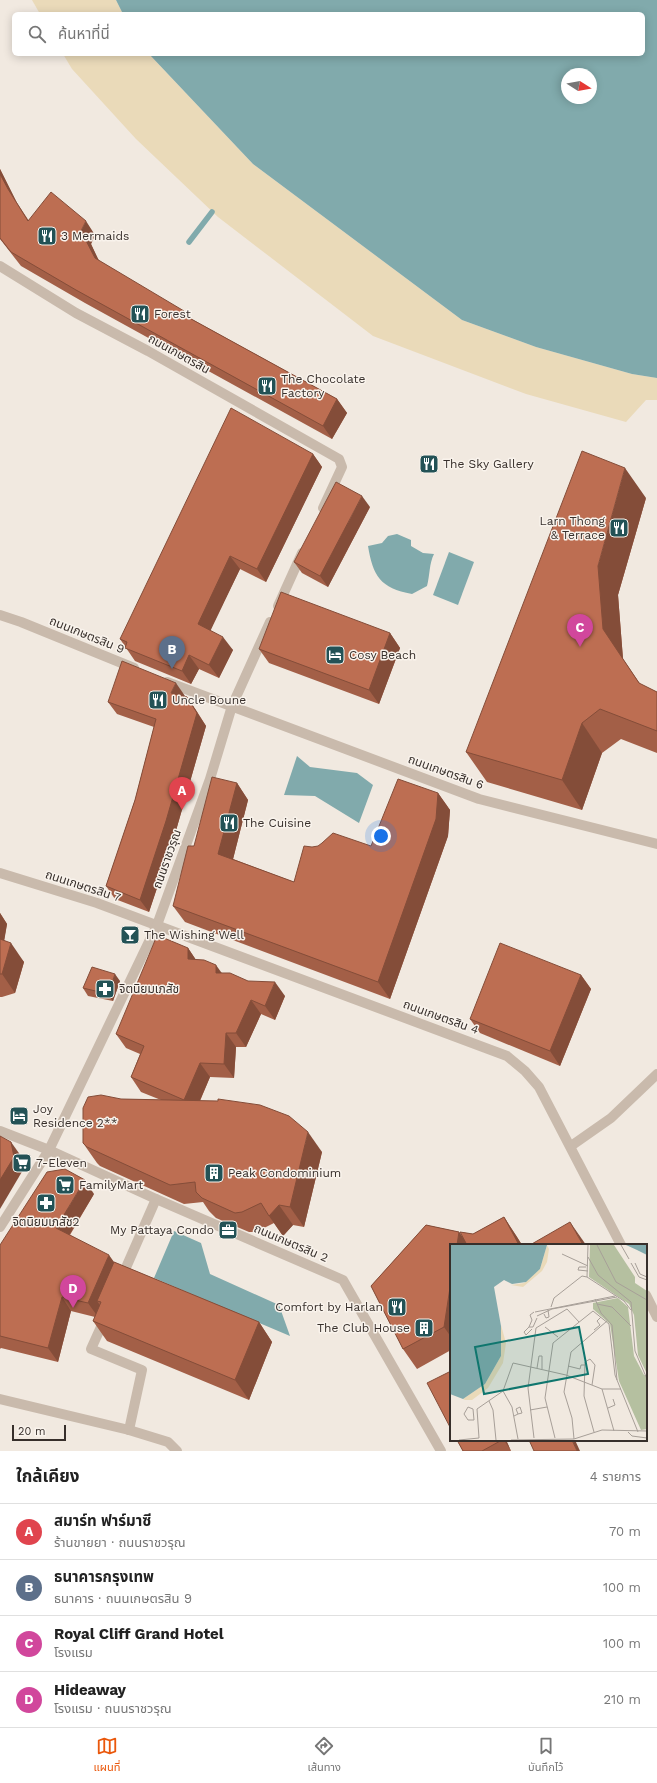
<!DOCTYPE html>
<html lang="th">
<head>
<meta charset="utf-8">
<style>
	body { margin:0; font-family:"Work Sans","Noto Sans Thai",sans-serif; background:#f6f6f6; color:#222 }
	.compass { position:absolute; left:561px; top:68px; width:36px; height:36px; border-radius:50%; background:#fff; box-shadow:0 2px 10px #0003; rotate:101deg }
	.scale { position:absolute; left:12px; bottom:10px; width:54px; box-sizing:border-box; padding-left:4px; border:2px solid #372f2b; border-top:0; font-size:11px; line-height:14px; white-space:nowrap; color:#372f2b; -webkit-text-stroke:3px #f9f3ec; paint-order:stroke }
	.you { position:absolute; left:381px; top:836px; width:14px; height:14px; margin:-10px; border:3px solid #fff; border-radius:50%; background:#1a73e8; box-shadow:0 0 0 6px #1a73e833 }
	.badge { display:grid; place-items:center; width:26px; height:26px; border-radius:50%; background:#ea580c; color:#fff; font-size:13px; font-weight:700 }
	.pin { position:absolute; translate:-50% -33px; filter:drop-shadow(0 1px 2px #0008) }
	.pin::after { content:''; position:absolute; top:21px; width:14px; height:12px; background:inherit; clip-path:polygon(0 0,100% 0,50% 100%) }
	.list { margin:0; padding:0; list-style:none }
	h2 { display:flex; justify-content:space-between; align-items:center; height:52px; margin:0; padding:0 16px; font-size:17px }
	h2 small { font-size:13px; font-weight:400; color:#767676 }
	.list li { display:grid; grid-template-columns:26px 1fr auto; gap:12px; align-items:center; box-sizing:border-box; height:56px; padding:0 16px; border-top:1px solid #e0e0e0 }
	.list b { display:block; font-size:15px; white-space:nowrap }
	.list p { margin:0; font-size:13px; white-space:nowrap; color:#767676 }
	.list em { font-size:13px; font-style:normal; color:#767676 }
	.icon { flex:none; width:22px; height:22px; fill:none; stroke:currentColor; stroke-width:2; stroke-linecap:round; stroke-linejoin:round }
	.map { position:relative; flex:none; width:657px; height:1451px; overflow:hidden }
	.search { position:absolute; background:#fff; box-shadow:0 2px 10px #0003; left:12px; right:12px; top:12px; height:44px; display:flex; align-items:center; gap:10px; box-sizing:border-box; padding:0 14px; border-radius:6px; color:#767676; font-size:15px }
	.sheet { height:276px; background:#fff }
	nav { display:flex; justify-content:space-around; align-items:center; box-sizing:border-box; height:56px; border-top:1px solid #e0e0e0; background:#fff; font-size:11px; color:#767676 }
	nav a { display:grid; justify-items:center; gap:2px }
	nav .on { color:#ea580c }
	.map>svg:first-child { display:block }
	.sand { fill:#eadab9 }
	.water { fill:#81aaac; fill-rule:evenodd }
	.lines { fill:none; stroke-linecap:round; stroke-linejoin:round }
	.stream { stroke:#81aaac; stroke-width:5.5 }
	.minor { stroke:#c9baac; stroke-width:10 }
	.wall { fill:#a35f47 }
	.shaded-wall { fill:#844d39 }
	.building { fill:#bd6e52; stroke:#844d39 }
	.labels { text-anchor:middle; dominant-baseline:central; stroke-width:3; stroke-linejoin:round; paint-order:stroke }
	.poi-label { font-size:12px; fill:#372f2b; stroke:#f9f3ec; text-anchor:start }
	.street-label { font-size:12px; fill:#372f2b; stroke:#f9f3ec }
	.inset-road { fill:none; stroke:#a79f98; stroke-width:1 }
	.view { fill:#0f766e; fill-opacity:0.15; stroke:#0f766e; stroke-width:2 }
	.inset-edge { fill:none; stroke:#372f2b; stroke-width:2 }
</style>
</head>
<body>
<div class="map">
<svg width="657" height="1451" viewBox="0 0 657 1451">
	<rect width="100%" height="100%" fill="#f1e9e0"/>
	<!-- sand -->
	<g class="sand">
		<path d="M32,0h84l7,14h-83z"/>
		<path d="M63,54h86l104,110 209,156 74,27 96,27 25,4v22h-11l-20,22 -100,-28 -153,-58 -155,-119 -82,-78 -64,-70z"/>
	</g>
	<!-- water -->
	<g class="water">
		<path d="M116,0h541v378l-25,-4 -96,-27 -74,-27 -209,-156 -104,-110h494v-40h-520zM567,74h24v24h-24z"/>
		<path d="M397,534l14,6v6l12,7 11,1c-5,10 -4,21 -7,32l-15,8c-32,-6 -39,-18 -44,-48l14,-3 6,-7z"/>
		<path d="M449,552l25,10 -16,43 -25,-10z"/>
		<path d="M297,756l13,11 47,6 16,12 -14,38 -44,-27 -31,-1z"/>
		<path d="M174,1231l27,12 9,31 69,31 11,31 -136,-58z"/>
	</g>
	<g class="lines">
		<!-- stream -->
		<path class="stream" d="M189,242l23,-30"/>
		<!-- minor -->
		<g class="minor">
			<path d="M0,266l76,47 72,38 191,108 3,8 -19,41"/>
			<path d="M278,606l24,-53"/>
			<path d="M0,615l21,7 113,46"/>
			<path d="M167,682l312,117 178,45"/>
			<path d="M0,873l97,30 410,153 18,15 14,16 82,158"/>
			<path d="M0,1131l49,19 107,49 187,81 98,171"/>
			<path d="M571,1146l40,-28 46,-44"/>
			<path d="M0,1227l49,-77 108,-225 53,-146 22,-73 38,-84"/>
			<path d="M121,1279l35,-80"/>
			<path d="M646,1295l11,22"/>
			<path d="M105,1318l-14,31 51,21 -13,60"/>
			<path d="M0,1399l129,31 39,12 9,9"/>
		</g>
	</g>
	<!-- wall -->
	<g class="wall">
		<path d="M0,169l17,34 12,18 66,14 -4,9 7,16 90,57 149,82 10,14 -15,26 -247,-136 -64,-37 -21,-27z"/>
		<path d="M313,454l9,13 -56,115 -26,-13 -30,61 23,20 -14,28 -20,-9 -8,15 -56,-23 -15,-22z"/>
		<path d="M646,498l-28,97 5,64 17,25 17,8v61l-36,-14 -19,14 -20,57 -95,-28 -21,-30z"/>
		<path d="M370,507l-42,80 -26,-14 -8,-11z"/>
		<path d="M390,633l10,15 -21,56 -110,-41 -10,-14z"/>
		<path d="M185,696l2,1 9,13 10,16 -31,108 -26,78 -34,-13 -9,-13 29,-86 19,-73 -37,-13 -9,-12z"/>
		<path d="M237,783l11,17 -15,59 61,23 18,-35 59,-1 67,-53 12,17 -2,26 -58,163 -205,-77 -12,-16 21,-60z"/>
		<path d="M0,913l7,11 -3,16 20,22 -9,31 -13,4h-2z"/>
		<path d="M188,948l8,12 26,13 63,23 -10,24 -14,-6 -15,33h-10l-2,31 -24,-1 -10,24 122,51 -18,75 -11,-2 -10,11 -9,-13 -18,9h-7l-33,-14 -7,-7 -6,-9 -19,2 -84,-38 -3,-3 -14,-20 38,-44 40,1 -20,-8 -10,-15 9,-23 -14,-6 -10,-14z"/>
		<path d="M581,975l10,14 -31,77 -80,-33 -10,-14z"/>
		<path d="M120,981l-7,20 -25,-5 -5,-8z"/>
		<path d="M94,1194l-24,41 44,27 145,60 13,20 -23,58 -142,-59 -14,-20 2,-4 -24,-6 -13,51 -57,-14 -1,1v-104z"/>
		<path d="M504,1217l13,20 5,8h-71v105l-34,19 -14,-20 -32,-63 55,-61 33,7 5,7 -4,-7 13,2z"/>
		<path d="M457,1440h49l5,11h-48z"/>
	</g>
	<!-- shaded-wall -->
	<g class="shaded-wall">
		<path d="M0,169l17,34 21,32 -30,-46 -8,-15z"/>
		<path d="M86,221l9,14 -4,9 13,27 -9,-13 -14,-27z"/>
		<path d="M184,311l9,13 -11,-10z"/>
		<path d="M337,399l10,14 -15,26 -9,-13z"/>
		<path d="M313,454l9,13 -56,115 -9,-13z"/>
		<path d="M625,468l21,30 -28,97 5,64 34,50 -18,-26 -36,-54 -5,-63z"/>
		<path d="M362,496l8,11 -42,80 -8,-11z"/>
		<path d="M230,556l10,13 -33,69 -9,-14z"/>
		<path d="M390,633l10,15 -21,56 -10,-14z"/>
		<path d="M223,637l10,13 -14,28 -10,-13z"/>
		<path d="M189,655l10,14 -8,15 -9,-13z"/>
		<path d="M176,683l9,13 -5,10 -9,-13z"/>
		<path d="M187,697l19,29 -31,108 -26,78 -9,-12z"/>
		<path d="M582,723l20,30 -20,57 -20,-30z"/>
		<path d="M237,783l11,17 -18,71 -12,-17z"/>
		<path d="M438,793l12,17 -2,26 -58,163 -12,-17z"/>
		<path d="M0,913l7,11 -5,30 -2,-2z"/>
		<path d="M11,943l13,19 -9,31 -13,-19z"/>
		<path d="M188,948l10,15 -10,-4z"/>
		<path d="M216,965l10,14 -10,-6z"/>
		<path d="M115,974l5,7 -7,20 -5,-7z"/>
		<path d="M581,975l10,14 -31,77 -10,-15z"/>
		<path d="M275,982l10,14 -10,24 -10,-14z"/>
		<path d="M251,1000l10,14 -15,33 -10,-14z"/>
		<path d="M226,1033l10,14 -2,31 -10,-14z"/>
		<path d="M200,1063l10,14 -16,37 -10,-14z"/>
		<path d="M308,1132l14,20 -18,75 -14,-20z"/>
		<path d="M11,1142l10,14 2,14 -23,39v-29z"/>
		<path d="M85,1180l9,14 -29,48 -9,-14z"/>
		<path d="M279,1205l14,20 -10,11 -14,-20z"/>
		<path d="M504,1217l13,20 5,8h-3z"/>
		<path d="M570,1222l14,20 2,3h-3z"/>
		<path d="M459,1232l9,13h-11z"/>
		<path d="M109,1255l10,14 -18,33 -4,-1 5,7 -4,9 -10,-14z"/>
		<path d="M451,1281v56l-7,-10z"/>
		<path d="M62,1297l9,14 -13,51 -10,-14z"/>
		<path d="M259,1322l13,20 -23,58 -14,-20z"/>
		<path d="M504,1440h2l5,11z"/>
		<path d="M572,1440h3l5,11h-3z"/>
	</g>
	<!-- building -->
	<g class="building">
		<path d="M0,174l8,15 20,32 23,-29 35,29 -5,10 14,27 89,53 -2,3 155,85 -14,27 -247,-136 -65,-38 -11,-14z"/>
		<path d="M231,408l82,46 -56,115 -27,-13 -32,68 25,13 -14,28 -20,-10 -7,16 -57,-23 2,-6 -7,-3z"/>
		<path d="M582,451l43,17 -27,98 5,63 36,54 18,9v39l-57,-22 -18,14 -20,57 -96,-28z"/>
		<path d="M336,482l26,14 -42,80 -26,-14z"/>
		<path d="M281,592l109,41 -21,57 -110,-41z"/>
		<path d="M122,661l54,22 -5,10 16,4 10,16 -31,108 -26,79 -34,-14 29,-86 21,-81 -48,-17z"/>
		<path d="M212,777l25,6 -19,71 76,28 10,-36 8,1 6,-1 4,-3 11,-10 38,13 27,-67 40,14 -2,26 -58,163 -205,-76 15,-60h6z"/>
		<path d="M156,938h8l24,10v11l16,1 12,5v8h14l18,8 27,1 -10,24 -14,-6 -15,33h-10l-2,31 -24,-1 -16,37 -53,-23 13,-31 -28,-12z"/>
		<path d="M0,939l11,4 -9,31h-2z"/>
		<path d="M500,943l81,32 -31,76 -80,-32z"/>
		<path d="M92,967l23,7 -7,20 -25,-6z"/>
		<path d="M101,1095l20,4 97,2v-2l42,6 29,11 19,16 -18,75 -11,-2 -10,11 -8,-13 -19,9 -7,1 -33,-15 -6,-6 -1,-10 -25,3 -83,-38 -4,-4v-35l5,-11z"/>
		<path d="M0,1136l11,6 3,15 -14,23z"/>
		<path d="M65,1169l20,11 -29,48 53,27 -21,48 -26,-6 -14,51 -48,-12v-91l47,-73z"/>
		<path d="M504,1217l15,28h-52l-7,-13 13,2z"/>
		<path d="M570,1222l13,23h-53z"/>
		<path d="M426,1225l33,7 -2,13h-6v36l-7,46 -41,22 -32,-63z"/>
		<path d="M114,1262l145,60 -24,58 -142,-59 8,-19 -4,-1z"/>
		<path d="M451,1371v58l-24,-46z"/>
		<path d="M457,1440h45l-20,11h-19z"/>
		<path d="M529,1440h43l5,11h-43z"/>
	</g>
	<!-- icons -->
	<defs>
		<g id="restaurant-square" transform="scale(1)"><rect x="-9" y="-9" width="18" height="18" rx="4" fill="#235256" stroke="#f9f3ec"/><path d="M-5-6h1v4h1v-4h1v4h1v-4h1v5L-1.5 .5V6h-2V.5L-5-1ZM5-6V6H3V1.5H1.5Q1.5-4 5-6Z" fill="#fff"/></g>
		<g id="hotel-square" transform="scale(1)"><rect x="-9" y="-9" width="18" height="18" rx="4" fill="#235256" stroke="#f9f3ec"/><path d="M-6-4.5h1.5V1H6V5H4.5V3h-9V5H-6ZM-4 0a1.8 1.8 0 1 1 3.6 0ZM.5 0V-2.5h3Q6-2.5 6 0Z" fill="#fff"/></g>
		<g id="bar-square" transform="scale(1)"><rect x="-9" y="-9" width="18" height="18" rx="4" fill="#235256" stroke="#f9f3ec"/><path d="M-6-5H6L.8 .8V4.5H3.5V6h-7V4.5H-.8V.8Z" fill="#fff"/></g>
		<g id="pharmacy-square" transform="scale(1)"><rect x="-9" y="-9" width="18" height="18" rx="4" fill="#235256" stroke="#f9f3ec"/><path d="M-2-6h4v4h4v4h-4v4h-4v-4h-4v-4h4Z" fill="#fff"/></g>
		<g id="supermarket-square" transform="scale(1)"><rect x="-9" y="-9" width="18" height="18" rx="4" fill="#235256" stroke="#f9f3ec"/><path d="M-6-5.5h2.5l.6 2H6L4.5 2H-2.5L-4.4-4H-6ZM-1.5 3.2a1.3 1.3 0 1 0 .1 0ZM3 3.2a1.3 1.3 0 1 0 .1 0Z" fill="#fff"/></g>
		<g id="building-square" transform="scale(1)"><rect x="-9" y="-9" width="18" height="18" rx="4" fill="#235256" stroke="#f9f3ec"/><path d="M-4-6H4V6H1V3H-1V6H-4ZM-2.5-4.3h1.7v1.8h-1.7ZM.8-4.3h1.7v1.8H.8ZM-2.5-1h1.7V.8h-1.7ZM.8-1h1.7V.8H.8Z" fill="#fff"/></g>
		<g id="office-square" transform="scale(1)"><rect x="-9" y="-9" width="18" height="18" rx="4" fill="#235256" stroke="#f9f3ec"/><path d="M-6-3h4V-5.5h4V-3h4V5H-6ZM-1-4.5V-3h2v-1.5ZM-6 0V1H6V0Z" fill="#fff"/></g>
	</defs>
	<g fill-rule="evenodd">
		<use href="#restaurant-square" x="47" y="236"/>
		<use href="#restaurant-square" x="140" y="314"/>
		<use href="#restaurant-square" x="267" y="386"/>
		<use href="#restaurant-square" x="429" y="464"/>
		<use href="#restaurant-square" x="619" y="528"/>
		<use href="#hotel-square" x="335" y="655"/>
		<use href="#restaurant-square" x="158" y="700"/>
		<use href="#restaurant-square" x="229" y="823"/>
		<use href="#bar-square" x="130" y="935"/>
		<use href="#pharmacy-square" x="105" y="989"/>
		<use href="#hotel-square" x="19" y="1116"/>
		<use href="#supermarket-square" x="22" y="1163"/>
		<use href="#building-square" x="214" y="1173"/>
		<use href="#supermarket-square" x="65" y="1185"/>
		<use href="#pharmacy-square" x="46" y="1203"/>
		<use href="#office-square" x="228" y="1230"/>
		<use href="#restaurant-square" x="397" y="1307"/>
		<use href="#building-square" x="424" y="1328"/>
	</g>
	<g class="labels">
		<!-- poi labels -->
		<g class="poi-label">
			<text x="61" y="236">3 Mermaids</text>
			<text x="154" y="314">Forest</text>
			<text x="281" y="379">The Chocolate<tspan x="281" dy="14">Factory</tspan></text>
			<text x="443" y="464">The Sky Gallery</text>
			<text x="605" y="521" text-anchor="end">Larn Thong<tspan x="605" dy="14">&amp; Terrace</tspan></text>
			<text x="349" y="655">Cosy Beach</text>
			<text x="172" y="700">Uncle Boune</text>
			<text x="243" y="823">The Cuisine</text>
			<text x="144" y="935">The Wishing Well</text>
			<text x="119" y="989">จิตนิยมเภสัช</text>
			<text x="33" y="1109">Joy<tspan x="33" dy="14">Residence 2**</tspan></text>
			<text x="36" y="1163">7-Eleven</text>
			<text x="228" y="1173">Peak Condominium</text>
			<text x="79" y="1185">FamilyMart</text>
			<text x="46" y="1222" text-anchor="middle">จิตนิยมเภสัช2</text>
			<text x="214" y="1230" text-anchor="end">My Pattaya Condo</text>
			<text x="383" y="1307" text-anchor="end">Comfort by Harlan</text>
			<text x="410" y="1328" text-anchor="end">The Club House</text>
		</g>
		<!-- street labels -->
		<g class="street-label">
			<text transform="translate(179 354) rotate(29)">ถนนเกษตรสิน</text>
			<text transform="translate(87 635) rotate(22)">ถนนเกษตรสิน 9</text>
			<text transform="translate(446 772) rotate(20)">ถนนเกษตรสิน 6</text>
			<text transform="translate(167 859) rotate(-70)">ถนนราชวรุณ</text>
			<text transform="translate(83 886) rotate(18)">ถนนเกษตรสิน 7</text>
			<text transform="translate(441 1017) rotate(20)">ถนนเกษตรสิน 4</text>
			<text transform="translate(291 1243) rotate(23)">ถนนเกษตรสิน 2</text>
		</g>
	</g>
	<!-- overview -->
	<g transform="translate(450 1244)">
		<rect width="197" height="197" fill="#f1e9e0"/>
		<path d="M140,1h24l21,32v6l12,8v83l-9,-19 -4,-40 -5,-11 -40,-27zM168,54l10,9 6,49 10,19h3v54l-6,1 -22,-49 -9,-57 -17,-15v-6z" fill="#b5c0a0"/>
		<path d="M97,1l2,4 -2,13 -5,9 -19,16 -12,-2 13,-2 16,-14zM51,81l5,18 -3,20 -15,25 -16,12h-7l-2,-1 22,-15 16,-28z" fill="#eadab9"/>
		<path d="M0,1h97l-7,24 -14,13 -14,2 -8,-4 -10,7 7,39v30l-16,28 -22,15 -13,-5zM176,1h21v10l-10,-5z" fill="#81aaac"/>
		<path class="inset-road" d="M138,1l-1,32 37,24 7,9M147,1l19,37 31,18M171,1l8,14M112,10l26,12M138,13l10,18 33,27 4,49 12,28M181,19l8,14 8,3M185,19l5,11 7,3M136,23h-7l-1,3 10,1M145,55l6,14 11,12 5,55M147,60l15,3 19,19M101,63l3,-9 28,-22 5,1M84,68l-4,3 2,5 -3,7h4l4,-9M85,68l80,-16M94,70l2,4 3,-1 -1,-7M87,72l15,-7 65,-12M79,83l-5,5 2,3 6,-6M95,83l13,10M144,86l6,-5 -3,-4 4,-4M118,122l12,3 1,-4h4M87,124l2,-12h3v13M142,141l3,-20 -5,-6 -5,3 -1,34 10,36M152,145l12,42M53,147l9,16 6,32M39,157l4,9 3,30M18,163l5,2 1,11h-6l-4,-6zM158,164l7,-3 -2,-6M80,166l17,-3M64,172l4,-2 4,-1 -2,-6 -4,2 2,5M178,188l4,4 15,2M29,194l-2,-29 26,-18 10,-28 53,12 36,14h19M84,194l-6,-50 8,-60 31,-19 12,13M105,194l-10,-40 8,-55 40,-32 16,13 6,51 23,57M124,195l-2,-21 -8,-26 7,-40 36,-31M9,196l20,-2M61,196l63,-1 28,-9 45,1"/>
		<path class="view" d="M129,83l9,47 -104,20 -9,-47z"/>
		<rect width="197" height="197" class="inset-edge"/>
	</g>
</svg>
<svg class="compass" viewBox="-18 -18 36 36"><path d="M0-13l5 13h-10z" fill="#e53935"/><path d="M0 13l5-13h-10z" fill="#767676"/></svg>
<div class="scale">20 m</div>
<div class="you"></div>
<div class="pin badge" style="left:182px;top:810px;background:#e0444e">A</div>
<div class="pin badge" style="left:172px;top:669px;background:#5c6f8a">B</div>
<div class="pin badge" style="left:580px;top:647px;background:#d1479c">C</div>
<div class="pin badge" style="left:73px;top:1308px;background:#d1479c">D</div>
<div class="search"><svg class="icon" aria-label="search" viewBox="0 0 24 24"><circle cx="10" cy="10" r="6"/><path d="M15 15l6 6"/></svg>ค้นหาที่นี่</div>
</div>
<section class="sheet">
<h2>ใกล้เคียง<small>4 รายการ</small></h2>
<ul class="list">
<li><span class="badge" style="background:#e0444e">A</span><div><b>สมาร์ท ฟาร์มาซี</b><p>ร้านขายยา · ถนนราชวรุณ</p></div><em>70 m</em></li>
<li><span class="badge" style="background:#5c6f8a">B</span><div><b>ธนาคารกรุงเทพ</b><p>ธนาคาร · ถนนเกษตรสิน 9</p></div><em>100 m</em></li>
<li><span class="badge" style="background:#d1479c">C</span><div><b>Royal Cliff Grand Hotel</b><p>โรงแรม</p></div><em>100 m</em></li>
<li><span class="badge" style="background:#d1479c">D</span><div><b>Hideaway</b><p>โรงแรม · ถนนราชวรุณ</p></div><em>210 m</em></li>
</ul>
</section>
<nav>
<a class="on"><svg class="icon" aria-label="map" viewBox="0 0 24 24"><path d="M3 6l6-2 6 2 6-2v14l-6 2-6-2-6 2zM9 4v14M15 6v14"/></svg>แผนที่</a>
<a><svg class="icon" aria-label="directions" viewBox="0 0 24 24"><path d="M12 3l9 9-9 9-9-9zM9 14v-3h6M13 9l2 2-2 2"/></svg>เส้นทาง</a>
<a><svg class="icon" aria-label="saved" viewBox="0 0 24 24"><path d="M7 4h10v16l-5-4-5 4z"/></svg>บันทึกไว้</a>
</nav>
</body>
</html>
